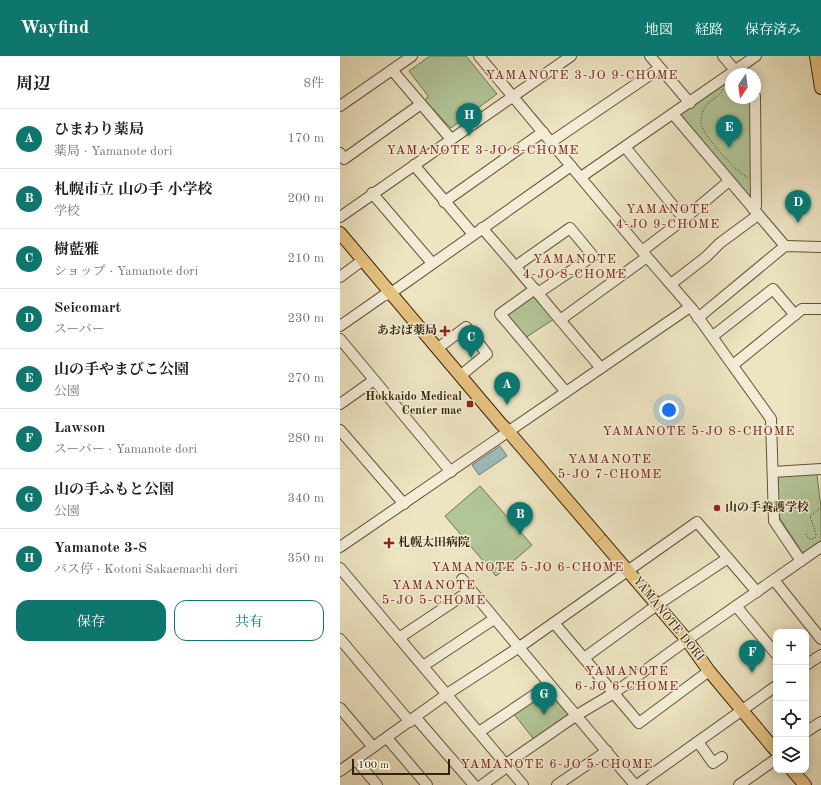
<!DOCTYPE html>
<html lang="ja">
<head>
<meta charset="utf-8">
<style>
	body { margin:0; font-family:"Old Standard TT","Noto Serif JP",serif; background:#f6f6f6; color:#202124 }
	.controls { position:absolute; right:12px; bottom:12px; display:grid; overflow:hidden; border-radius:8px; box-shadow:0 2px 10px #0003 }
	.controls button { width:36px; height:36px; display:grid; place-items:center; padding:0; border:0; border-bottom:1px solid #e0e0e0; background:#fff; color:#202124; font:20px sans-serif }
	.compass { position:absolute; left:385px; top:12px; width:36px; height:36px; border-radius:50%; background:#fff; box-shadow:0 2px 10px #0003; rotate:193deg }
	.scale { position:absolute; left:12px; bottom:10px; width:98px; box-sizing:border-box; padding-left:4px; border:2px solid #362307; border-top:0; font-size:11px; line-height:14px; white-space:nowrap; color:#362307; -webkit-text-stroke:3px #f3edd7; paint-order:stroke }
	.you { position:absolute; left:329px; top:354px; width:14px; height:14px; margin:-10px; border:3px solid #fff; border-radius:50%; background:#1a73e8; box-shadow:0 0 0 6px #1a73e833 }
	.badge { display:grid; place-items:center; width:26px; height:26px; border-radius:50%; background:#0f766e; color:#fff; font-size:13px; font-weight:700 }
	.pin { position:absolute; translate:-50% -33px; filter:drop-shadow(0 1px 2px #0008) }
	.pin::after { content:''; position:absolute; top:21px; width:14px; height:12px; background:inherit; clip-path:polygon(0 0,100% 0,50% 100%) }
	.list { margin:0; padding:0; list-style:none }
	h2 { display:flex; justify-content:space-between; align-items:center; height:52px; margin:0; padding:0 16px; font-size:17px }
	h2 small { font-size:13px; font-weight:400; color:#757577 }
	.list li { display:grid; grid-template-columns:26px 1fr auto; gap:12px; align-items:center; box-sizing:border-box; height:60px; padding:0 16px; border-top:1px solid #e0e0e0 }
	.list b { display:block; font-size:15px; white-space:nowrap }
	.list p { margin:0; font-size:13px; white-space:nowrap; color:#757577 }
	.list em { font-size:13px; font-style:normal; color:#757577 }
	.actions { display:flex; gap:8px; padding:12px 16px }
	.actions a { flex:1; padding:9px 0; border:1px solid #0f766e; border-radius:12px; text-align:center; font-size:14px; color:#0f766e }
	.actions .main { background:#0f766e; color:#fff }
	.icon { flex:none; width:22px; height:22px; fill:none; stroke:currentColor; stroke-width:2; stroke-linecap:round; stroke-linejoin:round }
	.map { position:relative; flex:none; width:481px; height:729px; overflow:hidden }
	header { display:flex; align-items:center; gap:24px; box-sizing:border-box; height:56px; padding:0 20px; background:#0f766e; color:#fff }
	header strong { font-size:19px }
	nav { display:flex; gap:22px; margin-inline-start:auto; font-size:14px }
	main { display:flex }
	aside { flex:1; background:#fff }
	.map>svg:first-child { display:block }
	.green { fill:#b2c598; stroke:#747450 }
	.water { fill:#9cbcbc; stroke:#737f74 }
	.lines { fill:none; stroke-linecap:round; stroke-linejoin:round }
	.minor-casing { stroke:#645336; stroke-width:12 }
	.major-casing { stroke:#362307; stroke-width:14 }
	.path { stroke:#362307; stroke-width:1; stroke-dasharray:1 2; stroke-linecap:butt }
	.minor { stroke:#f3edd7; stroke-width:10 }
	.major { stroke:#e6c281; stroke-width:12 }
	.path-bridge { stroke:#362307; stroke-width:1; stroke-dasharray:1 2; stroke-linecap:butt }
	.poi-dot { fill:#8f2418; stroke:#f3edd7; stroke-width:1.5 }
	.labels { text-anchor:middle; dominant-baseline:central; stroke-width:3; stroke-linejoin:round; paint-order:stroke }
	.poi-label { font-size:12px; font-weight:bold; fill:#362307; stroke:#f3edd7; text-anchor:end }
	.street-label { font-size:12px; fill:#362307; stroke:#f3edd7 }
	.neighbourhood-label { font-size:13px; letter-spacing:1px; fill:#7a1f14; stroke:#f3edd7 }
</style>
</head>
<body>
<header>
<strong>Wayfind</strong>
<nav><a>地図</a><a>経路</a><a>保存済み</a></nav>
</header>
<main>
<aside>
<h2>周辺<small>8件</small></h2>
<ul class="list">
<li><span class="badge">A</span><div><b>ひまわり薬局</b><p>薬局 · Yamanote dori</p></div><em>170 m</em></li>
<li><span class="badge">B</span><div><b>札幌市立 山の手 小学校</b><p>学校</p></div><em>200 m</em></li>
<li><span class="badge">C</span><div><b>樹藍雅</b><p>ショップ · Yamanote dori</p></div><em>210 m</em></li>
<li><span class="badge">D</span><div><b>Seicomart</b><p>スーパー</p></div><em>230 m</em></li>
<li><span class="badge">E</span><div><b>山の手やまびこ公園</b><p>公園</p></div><em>270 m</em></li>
<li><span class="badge">F</span><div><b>Lawson</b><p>スーパー · Yamanote dori</p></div><em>280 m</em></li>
<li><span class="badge">G</span><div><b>山の手ふもと公園</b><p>公園</p></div><em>340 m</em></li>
<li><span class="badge">H</span><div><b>Yamanote 3-8</b><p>バス停 · Kotoni Sakaemachi dori</p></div><em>350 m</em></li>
</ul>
<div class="actions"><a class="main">保存</a><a>共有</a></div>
</aside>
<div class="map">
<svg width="481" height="729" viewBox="0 0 481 729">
	<rect width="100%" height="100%" fill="#ede4c2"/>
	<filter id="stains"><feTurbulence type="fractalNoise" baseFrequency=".005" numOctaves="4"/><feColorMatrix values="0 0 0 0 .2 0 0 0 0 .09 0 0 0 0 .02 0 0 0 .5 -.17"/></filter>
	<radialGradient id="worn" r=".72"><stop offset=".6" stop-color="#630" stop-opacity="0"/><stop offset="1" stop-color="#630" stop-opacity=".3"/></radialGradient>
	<!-- green -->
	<g class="green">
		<path d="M90,0h36l31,38 -46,34 -26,-27 3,-5 -19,-25z"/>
		<path d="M391,23v19h20l1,100 -2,1 -71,-83 1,-2z"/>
		<path d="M194,240l20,23 -29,19 -19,-24z"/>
		<path d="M475,417l2,2 4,33v36l-13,9 -6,-1 -23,-35 -1,-41z"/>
		<path d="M140,430l52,59 -36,31 -51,-60z"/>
		<path d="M208,632l24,26 -36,28 -23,-29z"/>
	</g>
	<!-- water -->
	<path class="water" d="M160,390l7,10 -28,19 -7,-10z"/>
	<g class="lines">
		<!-- minor casing -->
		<g class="minor-casing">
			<g id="minor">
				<path d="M139,0l168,201 46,53 78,109 3,102 27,40"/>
				<path d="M310,0l40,47"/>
				<path d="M383,0l15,18"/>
				<path d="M52,14l59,69"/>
				<path d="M0,50l72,-50"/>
				<path d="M333,58l112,132"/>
				<path d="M211,86l109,-74"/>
				<path d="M285,91l59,72"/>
				<path d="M0,97l4,6 77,-55"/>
				<path d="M74,109l59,69"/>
				<path d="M241,121l175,-121"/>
				<path d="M32,137l60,70"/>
				<path d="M104,146l99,-70"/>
				<path d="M413,153l3,-3 -1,-110"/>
				<path d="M0,161l231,-161"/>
				<path d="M142,172c41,46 79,94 119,140"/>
				<path d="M302,195l42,-32 45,-38"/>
				<path d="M176,210l54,-38 23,28 -55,37"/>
				<path d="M0,221l23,-17"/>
				<path d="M331,228l35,-27 14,-14 38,-28"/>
				<path d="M195,233l-35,25 66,78"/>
				<path d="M358,262l87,-72 36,1"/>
				<path d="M220,264l87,-63"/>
				<path d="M0,270l43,-30 8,-3 180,-127"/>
				<path d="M373,280l60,-47 22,26"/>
				<path d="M0,283l111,133"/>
				<path d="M98,292l28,-21 21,27 -27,22"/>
				<path d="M393,309l69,-56h19"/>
				<path d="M0,348l34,-24"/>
				<path d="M0,374l64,74"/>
				<path d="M433,416l48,-3"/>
				<path d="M0,491l350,-240"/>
				<path d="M0,512l183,217"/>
				<path d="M122,523c57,69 115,138 173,206"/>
				<path d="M434,524l47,59"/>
				<path d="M396,550l40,48"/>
				<path d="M214,567l85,100 70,-52"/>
				<path d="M59,582l72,-48"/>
				<path d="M0,583l70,83"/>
				<path d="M244,602l73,-53 71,-47"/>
				<path d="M466,609l15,-10"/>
				<path d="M83,610l71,-47"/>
				<path d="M0,652l33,39"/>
				<path d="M76,662l58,67"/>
				<path d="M139,676l70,-47"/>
				<path d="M466,676l15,-10"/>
				<path d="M47,682l40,47"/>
				<path d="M358,686l15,21 9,-6"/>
				<path d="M16,704l21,25"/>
				<path d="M166,708l71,-49 37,-22 73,-53 134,-93"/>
				<path d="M0,715l107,-77 71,-46 179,-126 60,70"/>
				<path d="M142,729l26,-19"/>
				<path d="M217,729l50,-34"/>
				<path d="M297,729l139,-99"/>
				<path d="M399,729l37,-26"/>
			</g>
		</g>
		<!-- major casing -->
		<g class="major-casing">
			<g id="major">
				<path d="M476,0l5,32"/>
				<path d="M0,177l161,191 7,7 179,209 22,31 67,80"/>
				<path d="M452,714l13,15"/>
			</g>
		</g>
		<!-- path -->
		<g class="path">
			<path d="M383,33c-4,9 -17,12 -20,22 -2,5 -3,11 -1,16 5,12 34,45 46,51"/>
			<path d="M466,478l3,5h3l3,-1 1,-4 -6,-18 11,-8"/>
		</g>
		<!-- minor -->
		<use href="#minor" class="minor"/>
		<!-- major -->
		<use href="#major" class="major"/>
		<!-- path-bridge -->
		<path class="path-bridge" d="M255,488l11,-10"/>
	</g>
	<!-- markers -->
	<g class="poi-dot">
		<path d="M103 269h4v4h4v4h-4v4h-4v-4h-4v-4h4z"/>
		<rect x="126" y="344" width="8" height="8" rx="2"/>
		<circle cx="377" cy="452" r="4"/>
		<path d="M47 481h4v4h4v4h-4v4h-4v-4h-4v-4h4z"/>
	</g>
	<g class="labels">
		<!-- poi labels -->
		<g class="poi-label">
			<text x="97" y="275">あおば薬局</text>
			<text x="122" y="341">Hokkaido Medical<tspan x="122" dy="14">Center mae</tspan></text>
			<text x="385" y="452" text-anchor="start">山の手養護学校</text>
			<text x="58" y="487" text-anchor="start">札幌太田病院</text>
		</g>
		<!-- street labels -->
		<g class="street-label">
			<text transform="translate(328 563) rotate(51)">YAMANOTE DORI</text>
		</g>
		<!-- neighbourhood labels -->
		<g class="neighbourhood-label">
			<text x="242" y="19">YAMANOTE 3-JO 9-CHOME</text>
			<text x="143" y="94">YAMANOTE 3-JO 8-CHOME</text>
			<text x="328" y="153">YAMANOTE<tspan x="328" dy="15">4-JO 9-CHOME</tspan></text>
			<text x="235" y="203">YAMANOTE<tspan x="235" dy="15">4-JO 8-CHOME</tspan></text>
			<text x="359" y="375">YAMANOTE 5-JO 8-CHOME</text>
			<text x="270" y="403">YAMANOTE<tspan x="270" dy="15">5-JO 7-CHOME</tspan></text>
			<text x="188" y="511">YAMANOTE 5-JO 6-CHOME</text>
			<text x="94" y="529">YAMANOTE<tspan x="94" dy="15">5-JO 5-CHOME</tspan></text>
			<text x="287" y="615">YAMANOTE<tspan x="287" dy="15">6-JO 6-CHOME</tspan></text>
			<text x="217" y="708">YAMANOTE 6-JO 5-CHOME</text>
		</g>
	</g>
	<rect width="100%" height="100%" filter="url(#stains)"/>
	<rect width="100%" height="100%" fill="url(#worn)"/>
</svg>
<div class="controls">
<button>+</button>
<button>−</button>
<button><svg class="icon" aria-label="locate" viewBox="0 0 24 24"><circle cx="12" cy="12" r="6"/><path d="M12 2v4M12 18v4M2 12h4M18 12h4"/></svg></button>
<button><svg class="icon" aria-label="layers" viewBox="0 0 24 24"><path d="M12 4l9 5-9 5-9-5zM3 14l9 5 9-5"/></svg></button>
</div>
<svg class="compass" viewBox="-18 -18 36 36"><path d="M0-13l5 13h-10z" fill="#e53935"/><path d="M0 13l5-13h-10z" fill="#757577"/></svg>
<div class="scale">100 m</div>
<div class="you"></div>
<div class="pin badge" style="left:167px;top:349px">A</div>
<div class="pin badge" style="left:180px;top:479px">B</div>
<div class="pin badge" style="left:131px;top:302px">C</div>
<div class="pin badge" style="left:458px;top:167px">D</div>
<div class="pin badge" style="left:389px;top:92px">E</div>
<div class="pin badge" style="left:412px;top:617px">F</div>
<div class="pin badge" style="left:204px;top:659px">G</div>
<div class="pin badge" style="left:129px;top:80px">H</div>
</div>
</main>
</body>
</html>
